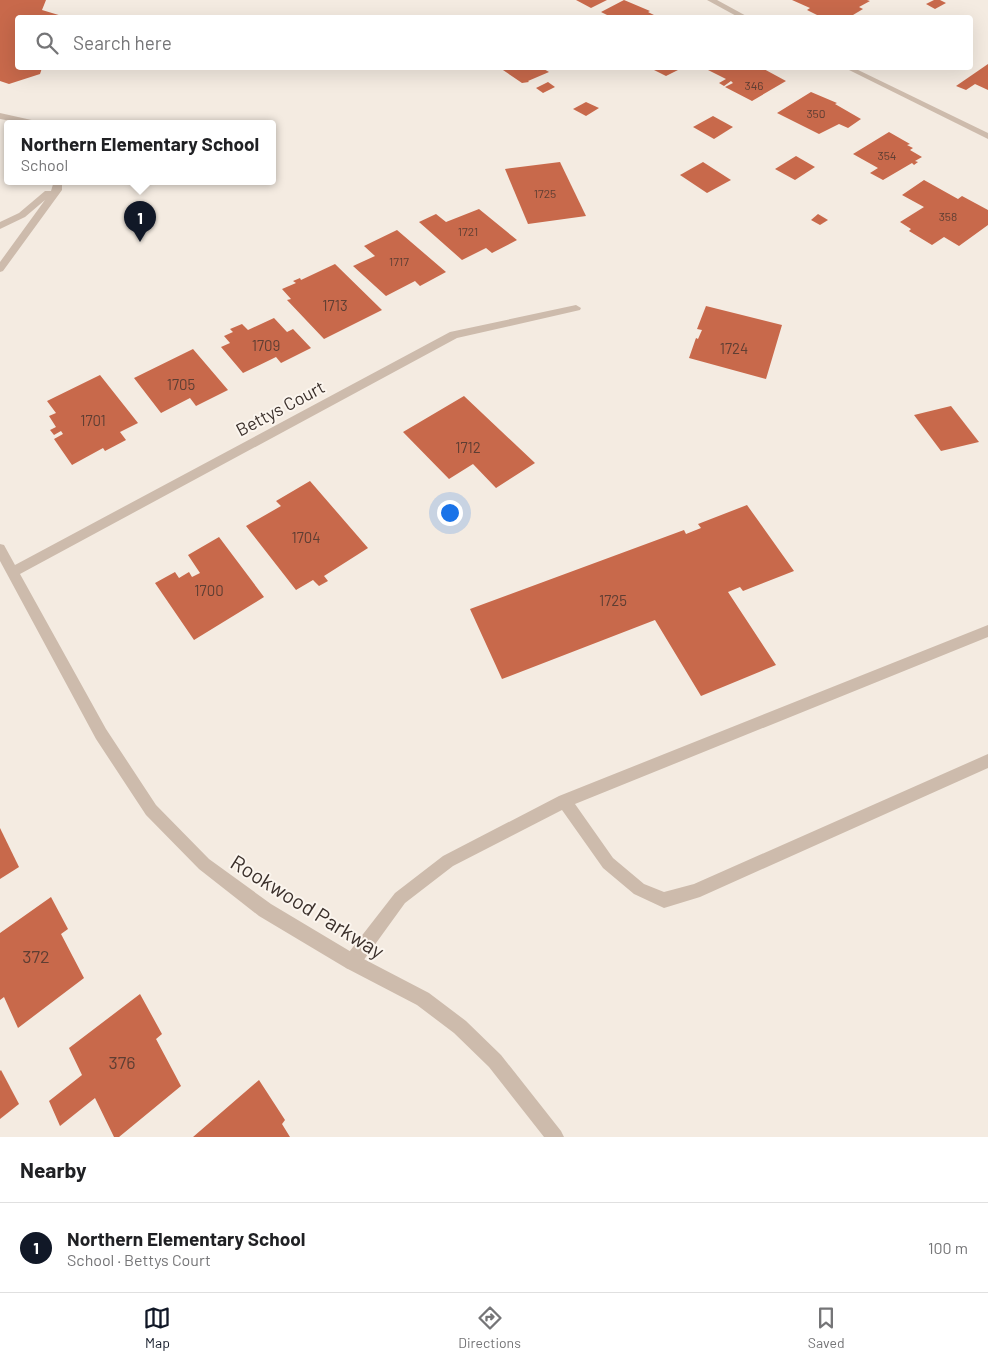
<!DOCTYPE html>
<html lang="en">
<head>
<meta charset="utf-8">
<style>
	body { margin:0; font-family:Barlow,sans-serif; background:#f2f2f2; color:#202124 }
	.you { position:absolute; left:449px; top:512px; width:18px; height:18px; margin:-12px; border:4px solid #fff; border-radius:50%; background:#1a73e8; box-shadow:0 0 0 8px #1a73e833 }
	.badge { display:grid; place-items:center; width:32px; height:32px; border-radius:50%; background:#111827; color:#fff; font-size:16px; font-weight:700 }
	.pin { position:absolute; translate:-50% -41px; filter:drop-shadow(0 1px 2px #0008) }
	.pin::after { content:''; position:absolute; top:26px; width:18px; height:15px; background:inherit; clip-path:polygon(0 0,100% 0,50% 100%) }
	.popup { position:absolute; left:4px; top:120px; width:272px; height:65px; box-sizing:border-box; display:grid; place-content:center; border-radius:5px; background:#fff; filter:drop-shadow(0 1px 4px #0005); font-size:16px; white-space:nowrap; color:#757577 }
	.popup b { font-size:19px; color:#202124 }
	.popup::after { content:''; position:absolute; left:50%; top:100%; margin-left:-10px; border:10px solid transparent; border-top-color:#fff }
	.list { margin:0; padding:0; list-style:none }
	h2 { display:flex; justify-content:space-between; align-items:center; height:65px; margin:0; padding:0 20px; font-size:21px }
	h2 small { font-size:16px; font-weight:400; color:#757577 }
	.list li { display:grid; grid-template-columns:32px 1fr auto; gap:15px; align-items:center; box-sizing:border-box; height:90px; padding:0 20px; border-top:1px solid #e0e0e0 }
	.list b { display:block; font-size:19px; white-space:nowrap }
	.list p { margin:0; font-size:16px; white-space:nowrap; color:#757577 }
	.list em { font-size:16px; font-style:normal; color:#757577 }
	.icon { flex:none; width:28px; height:28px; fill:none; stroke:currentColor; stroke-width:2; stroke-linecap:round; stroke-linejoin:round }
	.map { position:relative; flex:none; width:988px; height:1137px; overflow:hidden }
	.search { position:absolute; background:#fff; box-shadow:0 5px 20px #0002; left:15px; right:15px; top:15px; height:55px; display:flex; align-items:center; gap:12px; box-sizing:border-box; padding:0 18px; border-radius:5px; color:#757577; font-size:19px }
	.sheet { height:155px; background:#fff }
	nav { display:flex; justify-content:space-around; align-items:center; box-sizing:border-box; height:70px; border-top:1px solid #e0e0e0; background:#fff; font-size:14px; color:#757577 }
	nav a { display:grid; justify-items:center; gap:2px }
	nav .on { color:#111827 }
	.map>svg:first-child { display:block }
	.building { fill:#c8694b }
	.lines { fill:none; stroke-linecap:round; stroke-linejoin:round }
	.service { fill:#cdbbac; fill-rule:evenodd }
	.minor { fill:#cdbbac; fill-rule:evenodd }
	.labels { text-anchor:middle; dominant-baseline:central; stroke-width:4; stroke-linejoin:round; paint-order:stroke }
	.far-number-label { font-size:12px; fill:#5e3e33 }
	.number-label { font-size:15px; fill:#5e3e33 }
	.street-label { font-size:18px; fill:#3b302b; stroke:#fbf5ee }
	.near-number-label { font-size:18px; fill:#5e3e33 }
	.near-street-label { font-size:21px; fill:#3b302b; stroke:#fbf5ee }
</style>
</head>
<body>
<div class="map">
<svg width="988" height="1137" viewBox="0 0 988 1137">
	<rect width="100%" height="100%" fill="#f4ebe1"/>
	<!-- building -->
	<g class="building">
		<path d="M0,0h46l-4,10 20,6 -1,2h-43v50h24l-2,6 -31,10 -9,-3z"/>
		<path d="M576,0h31l-16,8z"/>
		<path d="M624,0l26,11 -2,1 12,6h-47l-12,-6z"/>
		<path d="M792,0h75l3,1 -11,6 4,2 -15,9h-25l-16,-8 3,-2z"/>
		<path d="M934,0h6l6,3 -11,6 -9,-5z"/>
		<path d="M988,64v26l-13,-6 -9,6 -10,-4z"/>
		<path d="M500,68h42l7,4 -21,9 1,1 -7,1z"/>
		<path d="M650,68h28l2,1 -14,7z"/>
		<path d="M704,68h58l24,13 -34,20 -27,-14 8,-4 -2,-2 -7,5 -5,-3 7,-4z"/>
		<path d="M548,82l7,5 -12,6 -7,-5z"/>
		<path d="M811,92l26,11 -2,1 26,15 -13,9 -9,-4 -20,10 -42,-21z"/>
		<path d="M586,102l13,6 -13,8 -13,-7z"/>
		<path d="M713,116l20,11 -19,12 -21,-12z"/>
		<path d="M889,132l21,12 -3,1 6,3 -3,2 12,7 -7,4 3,1 -4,3 -2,-2 -29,17 -13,-7 8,-5 -25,-14z"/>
		<path d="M796,156l19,11 -20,13 -20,-11z"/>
		<path d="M560,162l26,54 -58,8 -23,-55z"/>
		<path d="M703,162l28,18 -24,13 -27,-18z"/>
		<path d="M924,180l34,19 4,-3 26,14v15l-29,21 -15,-9 -12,8 -23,-14 2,-2 -11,-7 24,-15 -22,-12z"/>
		<path d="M479,209l38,31 -25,13 -6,-5 -24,12 -43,-38 17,-8 10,8z"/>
		<path d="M818,214l10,6 -8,5 -9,-5z"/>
		<path d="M397,230l49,42 -26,14 -5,-5 -29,15 -33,-30 22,-10 -11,-10z"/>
		<path d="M335,264l47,46 -58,29 -37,-39 4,-1 -9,-10 14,-6 -3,-2 7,-3 1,2z"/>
		<path d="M706,306l76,19 -16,54 -77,-21 7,-20 2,1 4,-9 -5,-1z"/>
		<path d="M274,318l13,14 6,-3 18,19 -30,15 -5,-6 -33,16 -22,-26 9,-4 -6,-7 9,-4 -3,-3 12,-5 6,6z"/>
		<path d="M193,349l35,41 -32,16 -6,-8 -29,15 -27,-35z"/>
		<path d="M100,375l38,48 -18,9 6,8 -21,11 -2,-3 -31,17 -18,-26 9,-5 -2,-3 -7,4 -4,-5 6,-3 -7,-11 7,-3 -9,-12z"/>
		<path d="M464,396l71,67 -39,25 -23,-24 -24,15 -46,-47z"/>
		<path d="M951,406l28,36 -38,9 -27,-36z"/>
		<path d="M310,481l58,67 -44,28 4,5 -9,5 -6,-6 -17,10 -50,-64 35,-20 -5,-5z"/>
		<path d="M747,505l47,66 -51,20 -3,-4 -12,5 48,73 -75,31 -46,-76 -153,59 -32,-70 214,-79 2,4 15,-6 -3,-4z"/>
		<path d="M219,537l45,60 -70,43 -39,-57 20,-11 4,6 10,-6 3,5 8,-4 -12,-18z"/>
		<path d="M0,828l19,39 -19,12z"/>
		<path d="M51,897l17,32 -7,5 23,44 -66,50 -14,-31 -4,3v-67z"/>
		<path d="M140,994l22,40 -6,5 25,47 -62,51h-5l-19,-39 -35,28 -11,-25 33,-26 -13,-27z"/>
		<path d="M1,1070l18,34 -19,15v-48z"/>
		<path d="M259,1080l26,40 -3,4 8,13h-97z"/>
	</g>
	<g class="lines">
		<!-- service -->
		<g class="service">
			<path d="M0,113l36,8 1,2h-15l-22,-4z"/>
			<path d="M54,181h8v9l-59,81 -3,1v-10l45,-62 -20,17 -25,12v-7l19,-9 26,-22h6z"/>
			<path d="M988,625v12l-413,167 38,54 31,26 20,8 30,-8 294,-130v14l-288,129 -36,11 -30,-14 -31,-26 -41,-58 -109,56 -48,37 -47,65 -6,2 -6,-2 -2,-6 2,-6 49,-63 48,-37 116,-60z"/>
		</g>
		<!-- minor -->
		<g class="minor">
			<path d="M707,0h10l33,18h-10z"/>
			<path d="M845,68h9l134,65v6z"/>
			<path d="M576,305l5,3 -1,2 -123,28 -437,236 86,155 50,76 53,54 62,45 87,52 71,37 37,28 35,34 60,76 3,6h-20l-55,-70 -35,-34 -37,-28 -71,-37 -87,-52 -60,-47 -53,-54 -50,-76 -96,-178v-17l4,1 11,20 435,-233z"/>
		</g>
	</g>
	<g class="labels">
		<!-- far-number labels -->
		<g class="far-number-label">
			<text x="754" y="85">346</text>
			<text x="816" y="113">350</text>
			<text x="887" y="155">354</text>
			<text x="545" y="193">1725</text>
			<text x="948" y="216">358</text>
			<text x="468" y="231">1721</text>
			<text x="399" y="261">1717</text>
		</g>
		<!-- number labels -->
		<g class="number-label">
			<text x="335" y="305">1713</text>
			<text x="266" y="345">1709</text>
			<text x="734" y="348">1724</text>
			<text x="181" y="384">1705</text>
			<text x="93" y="420">1701</text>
			<text x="468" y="447">1712</text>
			<text x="306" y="537">1704</text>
			<text x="209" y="590">1700</text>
			<text x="613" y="600">1725</text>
		</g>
		<!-- street labels -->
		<g class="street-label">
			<text transform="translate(280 408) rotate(-28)">Bettys Court</text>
		</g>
		<!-- near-number labels -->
		<g class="near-number-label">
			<text x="36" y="956">372</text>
			<text x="122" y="1062">376</text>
		</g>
		<!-- near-street labels -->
		<g class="near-street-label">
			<text transform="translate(308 906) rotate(32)">Rookwood Parkway</text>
		</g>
	</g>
</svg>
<div class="you"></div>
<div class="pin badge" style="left:140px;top:242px">1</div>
<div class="popup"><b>Northern Elementary School</b>School</div>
<div class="search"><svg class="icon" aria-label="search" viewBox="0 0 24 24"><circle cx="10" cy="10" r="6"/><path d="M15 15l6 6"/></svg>Search here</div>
</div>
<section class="sheet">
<h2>Nearby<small></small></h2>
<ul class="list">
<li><span class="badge">1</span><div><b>Northern Elementary School</b><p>School · Bettys Court</p></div><em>100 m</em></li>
</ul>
</section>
<nav>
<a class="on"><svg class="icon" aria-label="map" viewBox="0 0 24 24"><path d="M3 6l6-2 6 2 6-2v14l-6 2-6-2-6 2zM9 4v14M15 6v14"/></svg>Map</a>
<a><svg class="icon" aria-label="directions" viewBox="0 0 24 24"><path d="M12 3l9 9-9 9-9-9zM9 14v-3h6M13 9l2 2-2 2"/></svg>Directions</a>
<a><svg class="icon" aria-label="saved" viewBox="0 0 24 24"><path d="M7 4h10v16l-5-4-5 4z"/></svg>Saved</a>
</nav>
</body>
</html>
